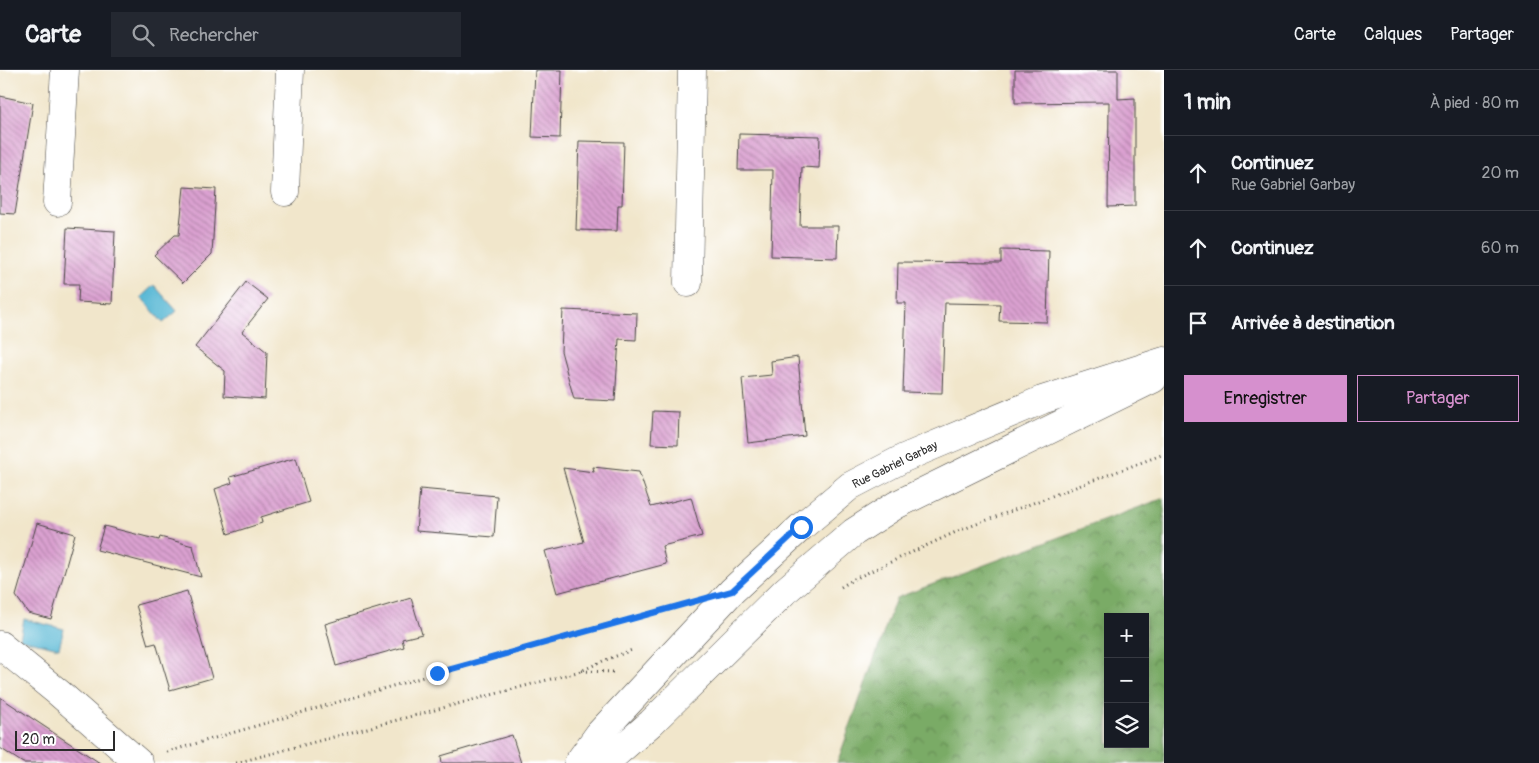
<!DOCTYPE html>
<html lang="fr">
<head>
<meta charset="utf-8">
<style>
	body { margin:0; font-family:Pangolin,sans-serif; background:#242831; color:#f1f3f6 }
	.controls { position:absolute; right:15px; bottom:15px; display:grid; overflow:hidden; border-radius:0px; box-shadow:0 2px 8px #0003 }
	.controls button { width:45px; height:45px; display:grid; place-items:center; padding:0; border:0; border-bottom:1px solid #363941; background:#171b24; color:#f1f3f6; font:25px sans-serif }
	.scale { position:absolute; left:15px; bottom:12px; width:100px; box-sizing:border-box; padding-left:5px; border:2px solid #2b2b2b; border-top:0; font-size:14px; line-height:18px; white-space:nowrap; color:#2b2b2b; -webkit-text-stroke:4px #fff; paint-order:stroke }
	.stop { position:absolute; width:15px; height:15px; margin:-11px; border:4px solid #1a73e8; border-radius:50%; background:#fff }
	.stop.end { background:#1a73e8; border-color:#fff; box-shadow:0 1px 5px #0008 }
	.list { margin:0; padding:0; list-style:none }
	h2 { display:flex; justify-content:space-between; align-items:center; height:65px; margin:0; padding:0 20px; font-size:21px }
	h2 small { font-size:16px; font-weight:400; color:#9ea1a6 }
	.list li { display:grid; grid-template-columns:32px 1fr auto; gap:15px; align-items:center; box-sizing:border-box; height:75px; padding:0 20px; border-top:1px solid #363941 }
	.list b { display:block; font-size:19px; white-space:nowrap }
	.list p { margin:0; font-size:16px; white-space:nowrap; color:#9ea1a6 }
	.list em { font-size:16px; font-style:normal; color:#9ea1a6 }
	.actions { display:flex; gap:10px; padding:15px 20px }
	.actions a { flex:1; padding:11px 0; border:1px solid #d690ce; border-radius:0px; text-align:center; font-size:18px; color:#d690ce }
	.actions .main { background:#d690ce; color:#111 }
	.icon { flex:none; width:28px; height:28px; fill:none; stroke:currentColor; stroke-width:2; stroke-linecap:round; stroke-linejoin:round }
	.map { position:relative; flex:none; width:1164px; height:693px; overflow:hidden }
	header { display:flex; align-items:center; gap:30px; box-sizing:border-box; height:70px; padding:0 25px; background:#171b24; border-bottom:1px solid #363941 }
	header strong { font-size:24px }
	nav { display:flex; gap:28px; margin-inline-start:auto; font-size:18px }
	.search { width:350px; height:45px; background:#242831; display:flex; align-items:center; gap:12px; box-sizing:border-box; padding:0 18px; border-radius:0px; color:#9ea1a6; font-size:19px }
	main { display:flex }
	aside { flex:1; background:#171b24 }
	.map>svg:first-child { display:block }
	.forest { fill:url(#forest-crowns); stroke:#526b48; fill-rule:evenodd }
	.water { fill:#56b7d4; stroke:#407180 }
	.building { fill:url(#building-back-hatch) }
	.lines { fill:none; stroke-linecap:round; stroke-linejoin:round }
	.minor-casing { stroke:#494743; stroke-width:29 }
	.path { stroke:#494743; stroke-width:3; stroke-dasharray:1 4; stroke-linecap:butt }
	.minor { stroke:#fff; stroke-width:28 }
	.route { stroke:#1a73e8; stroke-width:6 }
	.labels { text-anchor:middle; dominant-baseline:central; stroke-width:5; stroke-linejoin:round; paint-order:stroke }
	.street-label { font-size:12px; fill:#2b2b2b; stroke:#fff }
</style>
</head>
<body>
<header>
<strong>Carte</strong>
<div class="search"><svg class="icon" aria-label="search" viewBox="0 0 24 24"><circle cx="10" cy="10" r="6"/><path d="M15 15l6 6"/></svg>Rechercher</div>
<nav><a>Carte</a><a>Calques</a><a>Partager</a></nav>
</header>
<main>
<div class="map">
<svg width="1164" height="693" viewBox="0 0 1164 693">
	<defs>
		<pattern id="forest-crowns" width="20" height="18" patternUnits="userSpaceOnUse" patternTransform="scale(1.25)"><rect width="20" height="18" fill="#7aab66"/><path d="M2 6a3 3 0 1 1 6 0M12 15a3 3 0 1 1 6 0" fill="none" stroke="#648b54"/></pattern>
		<pattern id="building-back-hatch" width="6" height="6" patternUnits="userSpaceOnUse" patternTransform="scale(1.25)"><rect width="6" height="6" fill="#dba1d1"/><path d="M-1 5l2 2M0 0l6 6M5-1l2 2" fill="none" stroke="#b283aa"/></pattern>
	</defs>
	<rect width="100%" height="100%" fill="#fff"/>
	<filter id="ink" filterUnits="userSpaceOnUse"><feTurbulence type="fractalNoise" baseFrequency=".02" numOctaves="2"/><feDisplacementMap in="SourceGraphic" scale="10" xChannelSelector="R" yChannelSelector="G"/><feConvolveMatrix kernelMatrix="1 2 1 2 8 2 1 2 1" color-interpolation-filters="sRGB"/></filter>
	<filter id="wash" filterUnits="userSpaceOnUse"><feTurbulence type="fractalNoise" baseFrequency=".0096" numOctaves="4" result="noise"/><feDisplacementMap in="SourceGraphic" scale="20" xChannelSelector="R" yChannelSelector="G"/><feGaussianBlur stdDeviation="1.12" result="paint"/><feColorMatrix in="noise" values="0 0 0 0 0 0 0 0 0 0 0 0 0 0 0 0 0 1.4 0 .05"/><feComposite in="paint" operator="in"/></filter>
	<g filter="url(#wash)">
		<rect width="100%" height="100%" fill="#f1e6cb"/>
		<!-- forest -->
		<path class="forest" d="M1164,428v265h-327l59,-165zM1108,547h37v127h-37z"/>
		<!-- water -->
		<g class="water">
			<path d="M154,215l23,26 -14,12 -22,-26z"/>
			<path d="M24,549l40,10 -5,19 -39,-9z"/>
		</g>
		<g id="blocks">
			<!-- building -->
			<g class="building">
				<path d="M535,0h27l-2,68 -28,-1z"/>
				<path d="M1015,0h103v29l17,-1v108l-27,1 1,-105 -94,1z"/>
				<path d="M0,26l33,7 -18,111 -15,-1z"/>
				<path d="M739,64l81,2 -1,32 -17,-1 -2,59h38l-1,32 -66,-2 2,-86h-35z"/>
				<path d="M579,71l45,1 -2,63h-4l-1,26 -41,-1z"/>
				<path d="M184,117l32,2 -4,65 -29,29 -29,-28 21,-20h4z"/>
				<path d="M67,158l48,3 -3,73 -34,-2 1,-18h-15z"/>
				<path d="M1001,180l48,1 -2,71 -48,-1 1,-17 -55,-1 -3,90 -39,-1 3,-89h-9l1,-41 103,1z"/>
				<path d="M246,212l22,17 -26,33 25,20 -2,47 -41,-3 1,-25 -30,-24z"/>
				<path d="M563,240l74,3 -1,27 -17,-1 -4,62 -41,-2 -13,-48z"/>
				<path d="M798,287l7,79 -57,7 -6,-65 30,-3 -1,-14z"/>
				<path d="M653,341l26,1 -1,33 -27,-1z"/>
				<path d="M296,388l13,44 -48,15 1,6 -34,11 -13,-45 17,-6 -2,-6z"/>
				<path d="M593,397l46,5 12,35 40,-10 11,39 -40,10 4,18 -109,29 -12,-42 39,-9 -21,-74 31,4z"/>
				<path d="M420,419l77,7 -3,41 -78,-6z"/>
				<path d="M37,453l38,11 -24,85 -23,-6 -12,-17z"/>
				<path d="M104,456l55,14 1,-3 33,9 8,31 -104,-27z"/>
				<path d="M187,521l25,87 -42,12 -14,-47 -8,2 -12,-40z"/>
				<path d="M411,528l11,36 -20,5 2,8 -68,19 -11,-42z"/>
				<path d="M0,627l57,38 43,28h-77l-23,-15z"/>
				<path d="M512,665l9,28h-79l-1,-7z"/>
			</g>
		</g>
	</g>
	<g filter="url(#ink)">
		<use href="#blocks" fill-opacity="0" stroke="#494743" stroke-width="1"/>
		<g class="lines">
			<!-- minor casing -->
			<g class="minor-casing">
				<g id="minor">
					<path d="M285,122l5,-122"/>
					<path d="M57,132l8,-132"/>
					<path d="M688,213l4,-213"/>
					<path d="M0,575l60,49 79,69"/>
					<path d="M578,693l21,-29 133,-143 69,-64 49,-41 54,-28 138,-58 122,-39"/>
					<path d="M605,693l46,-40 134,-132 69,-59 42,-27 257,-126"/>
				</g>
			</g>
			<!-- path -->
			<g class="path">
				<path d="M841,517l13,-8 104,-48 206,-77"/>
				<path d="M582,601l31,1"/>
				<path d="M167,682l270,-79 236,-66"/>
				<path d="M236,693l345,-92 22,-10 29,-11"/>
			</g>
			<!-- minor -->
			<use href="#minor" class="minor"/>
		</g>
	</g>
	<g class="lines" filter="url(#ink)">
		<!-- route -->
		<path class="route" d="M437,603l295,-82 69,-64"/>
	</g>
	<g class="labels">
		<!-- street labels -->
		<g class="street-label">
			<text transform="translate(895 395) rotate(-26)">Rue Gabriel Garbay</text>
		</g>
	</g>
</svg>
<div class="controls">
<button>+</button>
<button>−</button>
<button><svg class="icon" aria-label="layers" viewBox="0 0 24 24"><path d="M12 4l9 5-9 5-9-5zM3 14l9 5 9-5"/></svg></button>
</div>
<div class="scale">20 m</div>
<div class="stop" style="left:801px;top:457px"></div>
<div class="stop end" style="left:437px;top:603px"></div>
</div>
<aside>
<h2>1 min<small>À pied · 80 m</small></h2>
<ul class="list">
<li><svg class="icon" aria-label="ahead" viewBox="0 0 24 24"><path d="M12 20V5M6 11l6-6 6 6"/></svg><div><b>Continuez</b><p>Rue Gabriel Garbay</p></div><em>20 m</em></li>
<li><svg class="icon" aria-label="ahead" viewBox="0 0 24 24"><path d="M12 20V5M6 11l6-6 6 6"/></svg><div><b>Continuez</b></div><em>60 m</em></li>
<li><svg class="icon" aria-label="arrive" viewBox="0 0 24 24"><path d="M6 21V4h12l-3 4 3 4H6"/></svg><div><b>Arrivée à destination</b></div></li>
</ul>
<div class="actions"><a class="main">Enregistrer</a><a>Partager</a></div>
</aside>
</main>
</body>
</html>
